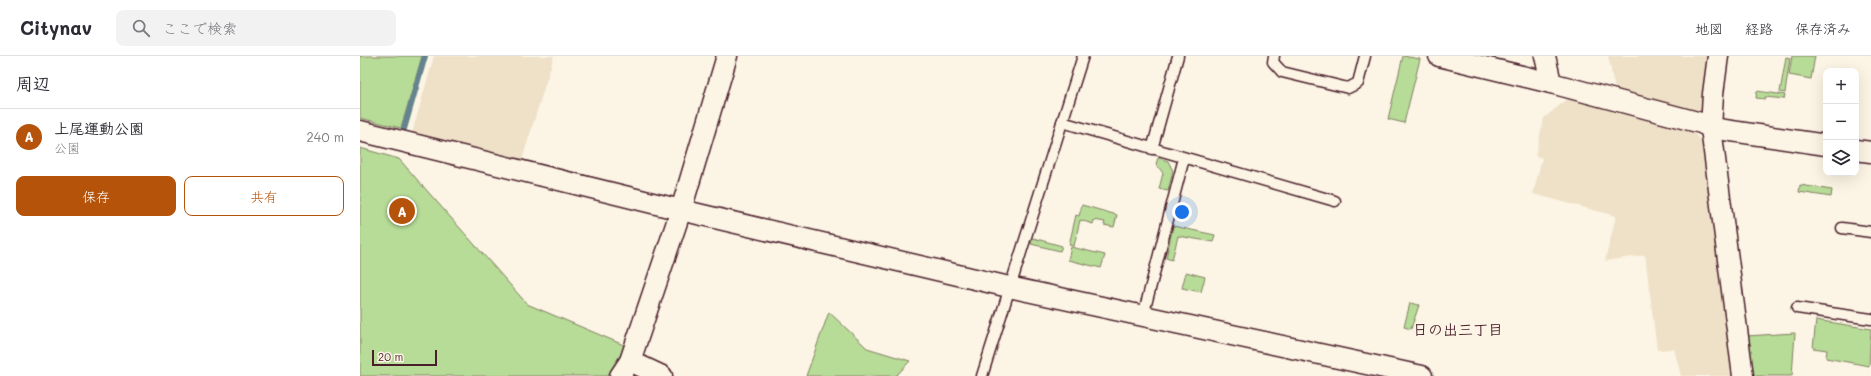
<!DOCTYPE html>
<html lang="ja">
<head>
<meta charset="utf-8">
<style>
	body { margin:0; font-family:Mali,"Klee One",sans-serif; background:#f2f2f3; color:#2b2b33 }
	.controls { position:absolute; right:12px; top:12px; display:grid; overflow:hidden; border-radius:8px; box-shadow:0 4px 16px #0002 }
	.controls button { width:36px; height:36px; display:grid; place-items:center; padding:0; border:0; border-bottom:1px solid #e1e1e2; background:#fff; color:#2b2b33; font:20px sans-serif }
	.scale { position:absolute; left:12px; bottom:10px; width:65px; box-sizing:border-box; padding-left:4px; border:2px solid #4a1f2b; border-top:0; font-size:11px; line-height:14px; white-space:nowrap; color:#4a1f2b; -webkit-text-stroke:3px #fcf5e5; paint-order:stroke }
	.you { position:absolute; left:822px; top:156px; width:14px; height:14px; margin:-10px; border:3px solid #fff; border-radius:50%; background:#1a73e8; box-shadow:0 0 0 6px #1a73e833 }
	.badge { display:grid; place-items:center; width:26px; height:26px; border-radius:50%; background:#b45309; color:#fff; font-size:13px; font-weight:700 }
	.pin { position:absolute; translate:-50% -50%; border:2px solid #fff; box-shadow:0 1px 4px #0006 }
	.list { margin:0; padding:0; list-style:none }
	h2 { display:flex; justify-content:space-between; align-items:center; height:52px; margin:0; padding:0 16px; font-size:17px }
	h2 small { font-size:13px; font-weight:400; color:#7c7c81 }
	.list li { display:grid; grid-template-columns:26px 1fr auto; gap:12px; align-items:center; box-sizing:border-box; height:56px; padding:0 16px; border-top:1px solid #e1e1e2 }
	.list b { display:block; font-size:15px; white-space:nowrap }
	.list p { margin:0; font-size:13px; white-space:nowrap; color:#7c7c81 }
	.list em { font-size:13px; font-style:normal; color:#7c7c81 }
	.actions { display:flex; gap:8px; padding:12px 16px }
	.actions a { flex:1; padding:9px 0; border:1px solid #b45309; border-radius:8px; text-align:center; font-size:14px; color:#b45309 }
	.actions .main { background:#b45309; color:#fff }
	.icon { flex:none; width:22px; height:22px; fill:none; stroke:currentColor; stroke-width:2; stroke-linecap:round; stroke-linejoin:round }
	.map { position:relative; flex:none; width:1511px; height:320px; overflow:hidden }
	header { display:flex; align-items:center; gap:24px; box-sizing:border-box; height:56px; padding:0 20px; background:#fff; border-bottom:1px solid #e1e1e2 }
	header strong { font-size:19px }
	nav { display:flex; gap:22px; margin-inline-start:auto; font-size:14px }
	.search { width:280px; height:36px; background:#f2f2f3; display:flex; align-items:center; gap:10px; box-sizing:border-box; padding:0 14px; border-radius:8px; color:#7c7c81; font-size:15px }
	main { display:flex }
	aside { flex:1; background:#fff }
	.map>svg:first-child { display:block }
	.built { fill:#eee1c8 }
	.green { fill:#b7dc97; stroke:#807e61 }
	.lines { fill:none; stroke-linecap:round; stroke-linejoin:round }
	.stream { stroke:#64848e; stroke-width:6 }
	.lane-casing { stroke:#4a1f2b; stroke-width:13 }
	.street-casing { stroke:#4a1f2b; stroke-width:23 }
	.lane { stroke:#fcf5e5; stroke-width:10 }
	.street { stroke:#fcf5e5; stroke-width:20 }
	.labels { text-anchor:middle; dominant-baseline:central; stroke-width:3; stroke-linejoin:round; paint-order:stroke }
	.neighbourhood-label { font-size:15px; font-weight:bold; fill:#4a1f2b; stroke:#fcf5e5 }
</style>
</head>
<body>
<header>
<strong>Citynav</strong>
<div class="search"><svg class="icon" aria-label="search" viewBox="0 0 24 24"><circle cx="10" cy="10" r="6"/><path d="M15 15l6 6"/></svg>ここで検索</div>
<nav><a>地図</a><a>経路</a><a>保存済み</a></nav>
</header>
<main>
<aside>
<h2>周辺<small></small></h2>
<ul class="list">
<li><span class="badge">A</span><div><b>上尾運動公園</b><p>公園</p></div><em>240 m</em></li>
</ul>
<div class="actions"><a class="main">保存</a><a>共有</a></div>
</aside>
<div class="map">
<svg width="1511" height="320" viewBox="0 0 1511 320">
	<rect width="100%" height="100%" fill="#fcf5e5"/>
	<filter id="ink" filterUnits="userSpaceOnUse"><feTurbulence type="fractalNoise" baseFrequency=".025" numOctaves="2"/><feDisplacementMap in="SourceGraphic" scale="8" xChannelSelector="R" yChannelSelector="G"/><feConvolveMatrix kernelMatrix="1 2 1 2 8 2 1 2 1" color-interpolation-filters="sRGB"/></filter>
	<g filter="url(#ink)">
		<!-- built -->
		<g class="built">
			<path d="M74,0h120l-32,104 -110,-27z"/>
			<path d="M1248,0h104l-9,54 -9,4 -78,-20z"/>
			<path d="M1210,41l120,32 17,18 27,229h-53l-7,-27 -17,1 -12,-95 -40,6 11,-45 -83,-22 9,-36 -7,-2 9,-38z"/>
		</g>
		<!-- green -->
		<g class="green">
			<path d="M0,0h62l-21,72 -41,-10z"/>
			<path d="M1043,0l17,3 -16,64 -16,-4z"/>
			<path d="M1432,0h23l-4,23 -22,-4z"/>
			<path d="M1426,1l4,1 -5,35 -5,-1z"/>
			<path d="M1397,35l28,4 -1,4 -19,-2v2l-9,-1z"/>
			<path d="M0,92l39,11 128,145 99,42 17,30h-283z"/>
			<path d="M798,102l10,3 5,10 -5,20 -9,-2 4,-16 -7,-9z"/>
			<path d="M1440,129l32,5 -1,7 -32,-5z"/>
			<path d="M722,149l35,10 -3,12 -10,-2 1,-3 -11,-2 -1,4 -13,-4 -6,26 -5,-1 7,-30 3,1z"/>
			<path d="M813,170l42,9 -2,7 -35,-6 -6,24 -6,-2z"/>
			<path d="M673,182l29,8 -2,5 -29,-7z"/>
			<path d="M711,191l34,8 -4,13 -33,-8z"/>
			<path d="M826,216l19,5 -4,15 -19,-4z"/>
			<path d="M1050,247l9,2 -8,24 -7,-2z"/>
			<path d="M469,256l38,36 43,13 -14,15h-90z"/>
			<path d="M1456,264l55,9 -2,37 -43,-8 1,-8 -14,-2z"/>
			<path d="M1435,277l-3,43h-41l-5,-40z"/>
		</g>
		<g class="lines">
			<!-- stream -->
			<path class="stream" d="M44,73l21,-73"/>
			<!-- lane casing -->
			<g class="lane-casing">
				<g id="lane">
					<path d="M914,0l-1,6 9,10 66,16 10,-5 7,-27"/>
					<path d="M702,66l273,79"/>
					<path d="M792,93l26,-93"/>
					<path d="M1482,172l29,4"/>
					<path d="M1437,252l74,11"/>
					<path d="M783,260l41,-158"/>
					<path d="M622,320l101,-320"/>
				</g>
			</g>
			<!-- street casing -->
			<g class="street-casing">
				<g id="street">
					<path d="M1079,0l112,27 150,40 10,5 115,17"/>
					<path d="M1185,0l6,27"/>
					<path d="M1358,0l-5,38 -2,34 32,248"/>
					<path d="M0,75l321,79 328,77 413,89"/>
					<path d="M1496,94l15,2"/>
					<path d="M270,305l32,15"/>
					<path d="M260,320l10,-15 51,-151 46,-154"/>
				</g>
			</g>
			<!-- lane -->
			<use href="#lane" class="lane"/>
			<!-- street -->
			<use href="#street" class="street"/>
		</g>
	</g>
	<g class="labels">
		<!-- neighbourhood labels -->
		<g class="neighbourhood-label">
			<text x="1098" y="273">日の出三丁目</text>
		</g>
	</g>
</svg>
<div class="controls">
<button>+</button>
<button>−</button>
<button><svg class="icon" aria-label="layers" viewBox="0 0 24 24"><path d="M12 4l9 5-9 5-9-5zM3 14l9 5 9-5"/></svg></button>
</div>
<div class="scale">20 m</div>
<div class="you"></div>
<div class="pin badge" style="left:42px;top:155px">A</div>
</div>
</main>
</body>
</html>
